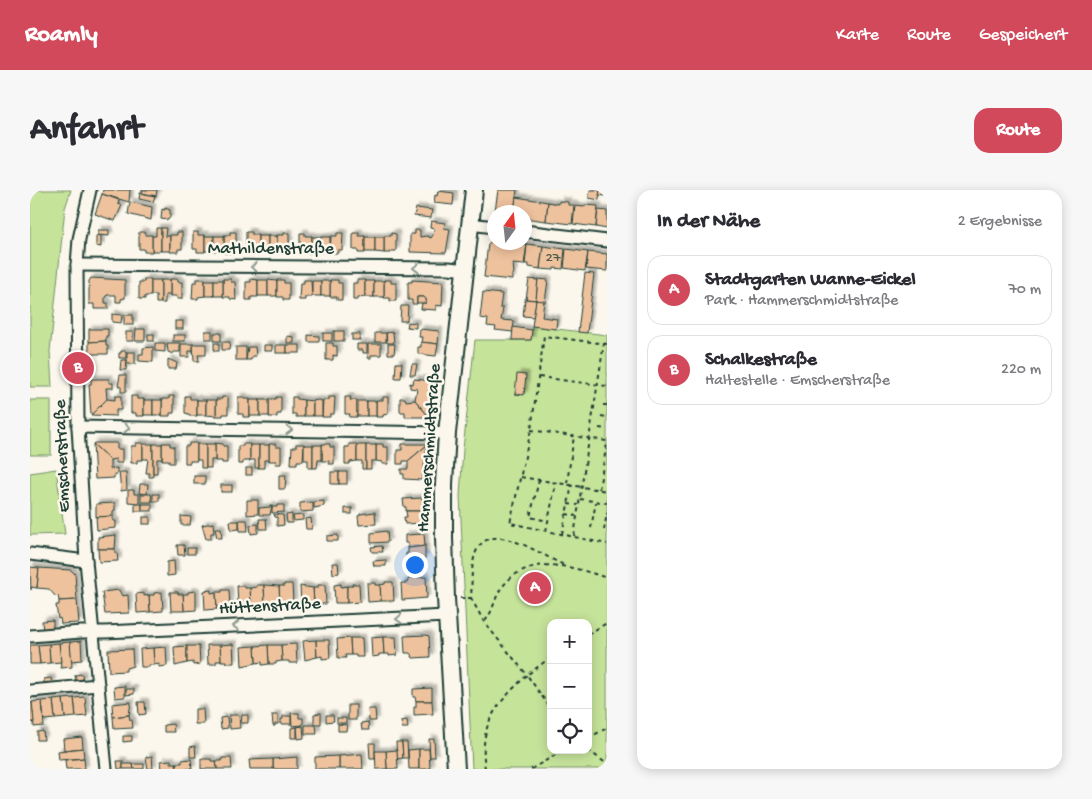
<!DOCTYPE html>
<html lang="de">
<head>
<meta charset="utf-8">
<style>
	body { margin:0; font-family:"Gochi Hand",sans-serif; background:#f7f7f7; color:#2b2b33 }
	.controls { position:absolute; right:15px; bottom:15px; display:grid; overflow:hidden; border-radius:10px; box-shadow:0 2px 12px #0003 }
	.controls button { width:45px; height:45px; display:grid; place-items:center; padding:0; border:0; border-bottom:1px solid #e1e1e2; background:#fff; color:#2b2b33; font:25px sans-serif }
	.compass { position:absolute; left:457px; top:15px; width:45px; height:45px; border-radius:50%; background:#fff; box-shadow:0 2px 12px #0003; rotate:15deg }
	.you { position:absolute; left:384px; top:374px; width:18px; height:18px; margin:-12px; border:4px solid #fff; border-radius:50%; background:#1a73e8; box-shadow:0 0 0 8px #1a73e833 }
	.badge { display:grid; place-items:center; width:32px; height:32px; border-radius:50%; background:#d1495b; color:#fff; font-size:16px; font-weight:700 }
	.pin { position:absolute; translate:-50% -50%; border:2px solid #fff; box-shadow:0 1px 5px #0006 }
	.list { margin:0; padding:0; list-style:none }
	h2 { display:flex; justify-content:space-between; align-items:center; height:65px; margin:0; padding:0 20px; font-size:21px }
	h2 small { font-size:16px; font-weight:400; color:#7c7c81 }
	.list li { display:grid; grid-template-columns:32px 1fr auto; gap:15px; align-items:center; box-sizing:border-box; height:70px; margin:0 10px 10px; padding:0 10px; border:1px solid #e1e1e2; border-radius:15px }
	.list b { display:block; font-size:19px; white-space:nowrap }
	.list p { margin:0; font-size:16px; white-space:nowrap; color:#7c7c81 }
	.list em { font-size:16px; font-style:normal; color:#7c7c81 }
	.icon { flex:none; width:28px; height:28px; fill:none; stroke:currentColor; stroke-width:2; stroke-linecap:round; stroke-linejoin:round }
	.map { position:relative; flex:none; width:577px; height:579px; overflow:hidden; border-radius:15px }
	header { display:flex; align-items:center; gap:30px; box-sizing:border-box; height:70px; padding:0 25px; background:#d1495b; color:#fff }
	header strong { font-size:24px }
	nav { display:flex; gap:28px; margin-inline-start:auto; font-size:18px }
	.intro { display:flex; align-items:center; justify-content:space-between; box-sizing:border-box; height:120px; padding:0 30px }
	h1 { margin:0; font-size:35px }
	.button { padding:12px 22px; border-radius:15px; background:#d1495b; color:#fff; font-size:18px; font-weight:700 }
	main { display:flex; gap:30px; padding:0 30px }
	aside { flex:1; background:#fff; border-radius:15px; box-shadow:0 2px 12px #0003 }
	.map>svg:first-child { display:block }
	.green { fill:#c6e39a; stroke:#729067; fill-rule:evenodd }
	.building { fill:#efc29e; stroke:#1f3d34; filter:url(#shadow) }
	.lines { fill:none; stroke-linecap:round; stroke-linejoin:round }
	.minor-casing { stroke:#1f3d34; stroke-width:15 }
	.secondary-casing { stroke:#1f3d34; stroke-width:20 }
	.path { stroke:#1f3d34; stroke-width:2; stroke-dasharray:4 4; stroke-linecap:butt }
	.minor { stroke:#fbf7ec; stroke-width:11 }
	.secondary { stroke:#fbf7ec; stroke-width:16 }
	.oneway { stroke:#8d9a90 }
	.labels { text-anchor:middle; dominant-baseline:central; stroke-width:5; stroke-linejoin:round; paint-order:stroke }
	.number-label { font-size:15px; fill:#535e4e }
	.street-label { font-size:18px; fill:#1f3d34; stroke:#fbf7ec }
</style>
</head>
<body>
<header>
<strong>Roamly</strong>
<nav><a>Karte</a><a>Route</a><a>Gespeichert</a></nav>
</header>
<div class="intro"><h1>Anfahrt</h1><a class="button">Route</a></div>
<main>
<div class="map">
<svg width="577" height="579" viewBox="0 0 577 579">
	<defs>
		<filter id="shadow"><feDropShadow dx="3.5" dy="-3.5" stdDeviation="1" flood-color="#0004"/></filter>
	</defs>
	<rect width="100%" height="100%" fill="#fbf7ec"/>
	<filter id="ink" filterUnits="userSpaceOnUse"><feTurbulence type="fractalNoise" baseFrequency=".02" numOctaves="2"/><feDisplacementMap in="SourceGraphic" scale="10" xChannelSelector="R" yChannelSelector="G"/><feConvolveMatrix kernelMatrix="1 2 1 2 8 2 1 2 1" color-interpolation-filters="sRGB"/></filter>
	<g filter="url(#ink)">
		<!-- green -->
		<g class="green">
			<path d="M0,0h41l-6,18 -15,143 2,36h-22z"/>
			<path d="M502,136l75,9v434h-135l-12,-273 3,-47 12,-109h56zM521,433h37v127h-37z"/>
			<rect x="0" y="210" width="21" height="55"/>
			<path d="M26,279l9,65 -35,1v-62z"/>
		</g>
		<!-- building -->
		<g class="building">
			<path d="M73,0h27l-1,12 -27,-8z"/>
			<path d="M112,0h15l-1,6 -14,-3z"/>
			<path d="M468,0h19l-3,22 -19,-1z"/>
			<path d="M560,0h10l-1,10 -10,-2z"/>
			<path d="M570,0h7v6l-8,-1z"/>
			<path d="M408,1l16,2 -1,12 -19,-2 1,-8 2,1z"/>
			<path d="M110,3l15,3 -2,6 -14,-3z"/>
			<path d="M72,4l17,6 -1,4 4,1 -7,16 -20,-7z"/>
			<path d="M486,7l32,5 -2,19 -22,-3v-6h-10z"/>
			<path d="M529,11l9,1v3h6l-2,19 -26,-3 2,-19 11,2z"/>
			<path d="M100,12l22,5 -1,13 -23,-6z"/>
			<path d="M555,15l13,1 -2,21 -23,-3 2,-18 9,1z"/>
			<path d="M135,18l5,2v7l-2,3 -7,-1 1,-10 3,1z"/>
			<path d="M386,18l16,2 -1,8 -17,-2z"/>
			<path d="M568,20l9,1v18l-11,-2z"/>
			<path d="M401,31l14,2 -1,5 6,1 -4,24 -36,-1v-18h5v-4h5v7l7,-1 4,2 2,-3 1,-7 -4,-1z"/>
			<path d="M126,38h5v23h-9v-15h4z"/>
			<path d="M131,38h5l-1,8h5v15h-9z"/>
			<path d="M68,40h11v6l-11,-1z"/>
			<path d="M109,42h6v3h7v17h-8v-3h-5z"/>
			<path d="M147,42h5v17h-4v3h-8v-17h7z"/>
			<path d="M163,42h5v3h7v17h-8v-3h-4z"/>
			<path d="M200,42h6v18h-5v3h-7v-18h6z"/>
			<path d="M216,42h6v3h6v18h-7v-3h-5z"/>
			<path d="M254,43h5v17h-4v3h-8v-18h7z"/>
			<path d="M270,43h5v3h7v17h-8v-3h-4z"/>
			<path d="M307,43h6l-1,17h-4v3h-8l1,-17h6z"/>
			<path d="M323,43h6v3h6v17h-7v-3h-5z"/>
			<path d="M361,43l5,1v17h-5v2h-7v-17h7z"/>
			<path d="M68,45l3,1v11l-5,-1v-10z"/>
			<rect x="175" y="46" width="9" height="15"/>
			<rect x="184" y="46" width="10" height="15"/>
			<rect x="228" y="46" width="10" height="16"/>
			<rect x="238" y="46" width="9" height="16"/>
			<rect x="282" y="47" width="9" height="15"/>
			<rect x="291" y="47" width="9" height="15"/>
			<rect x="335" y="47" width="10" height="15"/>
			<path d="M345,47h9v16l-9,-1z"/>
			<path d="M463,50h1v2l33,2 -3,21 -11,-1 1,9 -2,1v6l-28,-3 4,-33z"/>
			<path d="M497,54l16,2 -3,23 -11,-2v-3h-4z"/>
			<path d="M513,56l22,3 -2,20 -9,-1v2l-14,-1z"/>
			<path d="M536,59l22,3 -3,19 -21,-3z"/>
			<path d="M558,62l19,2v17l-21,-2z"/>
			<path d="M555,83l9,1 -7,59 -9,-1z"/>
			<path d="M61,88l34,2v18l-4,1v3h-5v-7h-9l-2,2v6h3v6h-14v-5h-5v-23z"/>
			<path d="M114,89h7v17h-6v3h-6v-17h5z"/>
			<path d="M140,89h8v3h4v17h-5v-3h-7z"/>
			<path d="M167,89h8v17l-7,1v2h-6l1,-17h4z"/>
			<path d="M193,89h8v3h4l1,18 -6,-1v-2h-7z"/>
			<path d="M221,89l7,1v17h-7v3h-5v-18h5z"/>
			<path d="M499,89l9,1 -2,20 -10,-1z"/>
			<path d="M508,89l10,1 -3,22 -9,-2z"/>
			<path d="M121,90h10v23h-5v-8h-5z"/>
			<path d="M131,90h9v15h-5v8h-4z"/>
			<rect x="175" y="90" width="9" height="16"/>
			<rect x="184" y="90" width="9" height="16"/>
			<rect x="228" y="90" width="10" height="16"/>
			<path d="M238,90l9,1v15h-9z"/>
			<path d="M247,90h7v3h5v17h-6v-3h-6z"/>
			<path d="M274,90h7l1,17h-7v3h-6l1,-17h4z"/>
			<path d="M300,90h8v3h4v17h-5v-3h-7z"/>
			<path d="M327,90h8v17l-7,1v2h-5v-17h4z"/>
			<path d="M354,90h7v3h5v18h-6v-3h-6z"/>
			<path d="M382,90l31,2 -1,24 -6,-1v5l-15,-1 1,-6h4v-4l-2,-2h-7v7h-5v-4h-4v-18h4z"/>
			<rect x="282" y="91" width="9" height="15"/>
			<rect x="291" y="91" width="9" height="15"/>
			<rect x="335" y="91" width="9" height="16"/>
			<rect x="344" y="91" width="10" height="16"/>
			<path d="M453,102l19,2 -2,14h3l-2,12 13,1 -1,11 -18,-2 1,-3 -9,-1 1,-7 -8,-1z"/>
			<path d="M387,107h7l2,2v4h-9z"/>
			<path d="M495,109l11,1 -2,17 -11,-1z"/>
			<path d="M506,110l8,1 -2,16 15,2 -1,10 -24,-3z"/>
			<path d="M371,116h7l-1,15h-7z"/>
			<path d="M82,124l10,1 -1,8 -9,-1z"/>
			<rect x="94" y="125" width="9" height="10"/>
			<rect x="145" y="131" width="8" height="8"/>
			<path d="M378,132l8,1v5l-9,-1z"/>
			<path d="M483,137l19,3 -1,10h-19z"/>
			<path d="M59,139h19v7h-2v5l-17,1z"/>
			<path d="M106,139h9v12h-10z"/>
			<path d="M390,139l19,2 -1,13 -17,-2 1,-5h-3z"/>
			<rect x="175" y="141" width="7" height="8"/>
			<rect x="304" y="141" width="10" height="10"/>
			<rect x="96" y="142" width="7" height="9"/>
			<path d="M363,142l1,11h-7l-1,-10z"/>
			<rect x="184" y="143" width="7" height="8"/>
			<rect x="293" y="143" width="9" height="8"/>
			<rect x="345" y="143" width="11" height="9"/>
			<rect x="118" y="144" width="6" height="7"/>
			<rect x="322" y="144" width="8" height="6"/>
			<rect x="143" y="145" width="12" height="6"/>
			<path d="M278,145l11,1v6h-11z"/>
			<path d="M257,146l7,1v6h-7z"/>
			<path d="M76,151v5h2v8h-19v-12z"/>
			<path d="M192,152h8l-1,8h-7z"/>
			<path d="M391,152l17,2 -2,12 -18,-2v-7h3z"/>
			<path d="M125,153h10v9l-10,-1z"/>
			<path d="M137,153h13v9h-7v2l-5,-2z"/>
			<rect x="184" y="153" width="5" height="8"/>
			<path d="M296,153h7v3h4v10l-4,-1v5h-7z"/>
			<path d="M151,154h12v7h-4v6h-8z"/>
			<path d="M163,154h13v11h-8l1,6h-5z"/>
			<path d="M327,154h10v9h-4v-3h-6z"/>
			<path d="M338,154h13v11h-10v3h-3z"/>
			<path d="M358,154h7l-1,10h-6z"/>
			<rect x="234" y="155" width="8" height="6"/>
			<rect x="246" y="155" width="11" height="8"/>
			<rect x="257" y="155" width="13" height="8"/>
			<path d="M123,157v15l-14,-1v-7h4v-6z"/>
			<rect x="206" y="157" width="10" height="13"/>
			<path d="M218,157h7l1,9h-4l-1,4h-5z"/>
			<path d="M91,161h5v7h-7v-5h2z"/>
			<rect x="97" y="162" width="8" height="12"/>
			<path d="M138,169l9,4 -1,6h-8z"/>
			<path d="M91,170h6l-1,10h-6z"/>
			<path d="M366,173h6l-1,15h-6z"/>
			<path d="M382,174h5l-2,11h-5z"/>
			<path d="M487,184l9,1 -2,20 -9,-1z"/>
			<path d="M90,185h6v17h-5v-5l-3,-1z"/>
			<path d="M61,189h18v4h4v5h-7l1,11 -16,16 -2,-31h2z"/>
			<path d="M384,189l18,2 -3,36 -14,-17 2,-11 -7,-1v-5l3,1z"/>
			<path d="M85,206h6v14h-5v6l-25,-1 16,-16 8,1z"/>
			<path d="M101,206h6v3h7v17h-8v-3h-5z"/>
			<path d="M139,206h5v17h-4v3h-8v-17h7z"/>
			<path d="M155,206h5v3h7v17h-8v-2l-4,-1z"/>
			<path d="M192,207h6v17h-5v2h-7v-17h6z"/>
			<path d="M208,207h6v2h6v18h-7v-3h-5z"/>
			<path d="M246,207h5v17h-4v3h-8v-18h7z"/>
			<path d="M262,207h5v2l7,1v17h-8v-3h-4z"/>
			<path d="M299,207h6l-1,17h-4v3h-8l1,-17h6z"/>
			<path d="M315,207h6l-1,3h7v17h-8l1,-3h-5z"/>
			<path d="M353,207h5v17l-5,1v2h-7v-17h7z"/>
			<path d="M370,208h5l1,3 9,-1 14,17h-24v-5h-5z"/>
			<rect x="114" y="210" width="9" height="15"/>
			<rect x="123" y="210" width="9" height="15"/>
			<rect x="167" y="210" width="9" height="15"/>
			<path d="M176,210h10v16l-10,-1z"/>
			<rect x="220" y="210" width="10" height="16"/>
			<rect x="230" y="210" width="9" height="16"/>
			<path d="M274,210l9,1v15h-9z"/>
			<path d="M288,210l4,1v15h-9v-15z"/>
			<rect x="327" y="211" width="10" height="15"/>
			<rect x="337" y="211" width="9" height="15"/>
			<path d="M64,253h23v6h5v14h-6v-4l-6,1 -17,-16z"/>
			<path d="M106,253h7v17h-6v3h-6v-17h5z"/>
			<path d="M132,253h8v3h4v17h-5v-3h-7z"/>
			<path d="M159,253h8v18h-7v2h-5v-17h4z"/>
			<path d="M185,253l8,1v2h4v17h-5v-2h-7z"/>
			<path d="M63,254l17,16v9l7,-1v6h-3v4l-19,1z"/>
			<path d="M113,254h10v33h-4v-4h-3l2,-14h-5z"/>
			<path d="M123,254h9v15h-5v14h-4z"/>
			<path d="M167,254h9v24h-5v-8h-4z"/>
			<path d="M176,254h9v16h-4v8h-5z"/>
			<path d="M213,254h7v17h-7v3h-5v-18h5z"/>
			<path d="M239,254h7v3h5v17h-6l1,-3h-7z"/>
			<path d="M266,254h8l-1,17h-6v3h-6l1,-17h4z"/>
			<path d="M292,254h8v3h4v17h-5v-3h-7z"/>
			<path d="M319,254h8v17l-7,1v2h-5v-17h4z"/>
			<path d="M346,254h7v3h5v17h-6v-2l-6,-1z"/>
			<path d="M372,254h24l1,1 -19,16h-5v3h-6v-14h5z"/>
			<path d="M220,255h9v23h-4v-8h-5z"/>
			<path d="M229,255h10v15h-5v8h-5z"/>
			<path d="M274,255h9v23h-5v-8h-4z"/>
			<path d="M283,255h9v15h-4l-1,8h-4z"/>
			<path d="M327,255h9v24h-4v-8h-5z"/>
			<path d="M336,255h10v16h-5v8h-5z"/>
			<path d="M397,255l-5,35 -18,-1v-5h-3v-5h7v-8z"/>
			<rect x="216" y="278" width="6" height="7"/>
			<path d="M89,282h7l1,18 -6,1z"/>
			<rect x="301" y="282" width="8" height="12"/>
			<rect x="309" y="282" width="8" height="12"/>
			<path d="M249,285h7l-1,14h-6z"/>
			<rect x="164" y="286" width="11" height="8"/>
			<path d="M110,294h8l-1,10 -8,-1z"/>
			<rect x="191" y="295" width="11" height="7"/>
			<path d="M98,300h6v4h5v9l-11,-1z"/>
			<path d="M111,304h10l1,8h-11z"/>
			<rect x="123" y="304" width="6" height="7"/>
			<path d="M392,308l1,13h-17v-4h-2l-1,-8z"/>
			<path d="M217,310h11v14l-11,1z"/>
			<path d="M294,311v5l-10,2v-6z"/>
			<path d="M283,312v9l-13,1v-9z"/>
			<path d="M85,313v7l-2,1v5l-17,1v-13z"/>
			<rect x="105" y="314" width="7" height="7"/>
			<rect x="112" y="314" width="10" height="7"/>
			<path d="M240,315h2l-2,10h-11v-7l11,-1z"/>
			<path d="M247,315h7v7l-12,1v-6h5z"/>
			<rect x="315" y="318" width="7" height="6"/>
			<path d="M376,321h17v12l-18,1 -1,-7h3z"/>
			<path d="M345,322l1,12 -17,1 -1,-9 2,-1v-1z"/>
			<path d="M244,324l9,1 1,10 -7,1v-9h-2z"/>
			<path d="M262,324v9h-5l-1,-8z"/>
			<path d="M273,325v5l-9,1 -1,-5z"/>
			<path d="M83,326v5h3v7l-19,2 -1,-13z"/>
			<path d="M151,326l10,1 -1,8h-9z"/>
			<rect x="113" y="327" width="7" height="7"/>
			<path d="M281,328l1,11h-6l-1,-10z"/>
			<path d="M229,329h7l1,10h-7z"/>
			<path d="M209,330h8l1,11h-8z"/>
			<path d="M200,331h9v8l-8,1z"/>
			<path d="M183,333l1,10h-3v6h-5l-4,-14z"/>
			<path d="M228,334v9l-7,1 -1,-9z"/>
			<path d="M185,338h6l1,10h-5z"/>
			<path d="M357,341l1,11 -17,1v-10z"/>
			<path d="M394,344l1,12 -17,2v-5h-3v-8z"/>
			<path d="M86,345l-1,14h-17v-12z"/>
			<path d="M308,345v6h-11v-5z"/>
			<path d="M147,355h7l1,10h-7z"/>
			<path d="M352,356l1,6h-11l-1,-5z"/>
			<path d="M395,356v13l-19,1v-7h2v-5z"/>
			<rect x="157" y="358" width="8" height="6"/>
			<path d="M68,359h17v4h2l1,8 -19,1z"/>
			<path d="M356,370v6h-12l-1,-5z"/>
			<path d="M144,371l1,14 -8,1v-14z"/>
			<path d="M302,373h6l1,10 -6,1z"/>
			<path d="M0,377l9,1 -2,20 -6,-1v3z"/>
			<path d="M9,378l32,2 4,4 2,26 -18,1 -1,-6 -2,2 -7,-8 -12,-1z"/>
			<path d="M396,387l1,21 -25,2 -1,-17h6l2,-5z"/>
			<path d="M355,392h8l1,19h-13l-1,-16 5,-1z"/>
			<path d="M337,393h8v2h5l1,16 -13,1z"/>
			<path d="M254,394h8l1,18 -13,1 -1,-17h5z"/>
			<path d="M311,394v3l6,-1v17h-12l-1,-18z"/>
			<path d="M322,394h7l1,18 -13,1v-17h5z"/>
			<path d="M227,395h7l1,19 -14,1 -1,-17 7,-1z"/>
			<path d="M234,395l15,1 1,17 -15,1z"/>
			<path d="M288,395h7l1,19h-12l-1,-16h5z"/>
			<path d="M207,396h8v2h5l1,17h-13z"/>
			<path d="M270,396l13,2 1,16 -13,1z"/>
			<path d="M89,400l3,6 6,-1 1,18 -24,1 -3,-22z"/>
			<path d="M181,400v3l5,-1 1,17 -12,1 -1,-19z"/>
			<path d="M192,400h7l1,18 -13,1 -1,-17h6z"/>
			<path d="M166,401v19l-12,1 -1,-17h5v-2z"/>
			<path d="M132,402l1,19 -13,1 -1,-17h5v-2z"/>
			<path d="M140,402h8v2h5l1,17h-13z"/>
			<path d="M114,403v3l5,-1 1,17 -13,1 -1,-19z"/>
			<path d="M47,410l2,23 -18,1 -1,-6 -2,1 -2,-14h3v-4z"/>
			<path d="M23,430v10l-10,1 -1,-10z"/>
			<path d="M396,445l3,1 1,21 -17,1 -3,-5h-5l-1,-17z"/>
			<path d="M353,447l1,17h-5v2l-7,1 -1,-19z"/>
			<path d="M353,447h13l1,18 -8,1v-2h-5z"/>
			<path d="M320,448l1,17h-6l1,3h-8l-1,-19z"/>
			<path d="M320,448h12l1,19h-7v-2h-5z"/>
			<path d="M286,450l1,17 -12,3 -2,-19z"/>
			<path d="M286,450h13l1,18 -8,1v-3l-5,1z"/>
			<path d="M51,451l1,19 -11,1 -1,-19z"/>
			<path d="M40,452l2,25 -11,1 -2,-25z"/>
			<path d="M29,453l2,19 -11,1 -1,-19z"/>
			<path d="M19,454l1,19 -10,1 -2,-19z"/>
			<path d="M203,454l1,19h-8v-2h-5l-1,-16z"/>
			<path d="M266,454l1,19h-8v-2h-7l-1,-16z"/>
			<path d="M0,455h8l2,19h-10z"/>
			<path d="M177,455h13l1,16h-5v3h-8z"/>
			<path d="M238,455h13l1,16 -6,1v2h-7z"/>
			<path d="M238,455l1,19 -7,1v-3l-6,1 -1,-17z"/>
			<path d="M157,456v17l-12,3 -1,-19z"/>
			<path d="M157,456h12l1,18 -7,1v-3l-6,1z"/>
			<path d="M225,456l1,17 -14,3 -1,-19z"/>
			<path d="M136,457l1,19 -8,1v-3l-5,1 -1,-17z"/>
			<path d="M123,458l1,17h-5v2h-8l-1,-18z"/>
			<path d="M102,459l1,17 -7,2v3l-17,1 -1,-22z"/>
			<path d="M52,484l1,6 -7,1 -1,-6z"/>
			<path d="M21,488l1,6 -8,1v-6z"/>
			<path d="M95,496v11l-10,1 -1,-11z"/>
			<path d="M402,498v13h-16l-1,-4h-2v-8z"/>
			<path d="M96,499h8v5l-8,1z"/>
			<path d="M55,507l2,19 -11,1 -2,-19z"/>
			<path d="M44,508l2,19 -11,1 -2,-19z"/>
			<path d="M33,509l2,19 -10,1 -2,-19z"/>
			<path d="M23,510l2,19 -11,1 -2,-19z"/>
			<path d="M12,511l2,25 -10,1 -2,-25z"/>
			<path d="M386,511h16l1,13 -19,1v-8h2z"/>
			<path d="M2,512l2,20h-4v-19z"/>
			<path d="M101,512l-2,13 -16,2 -1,-13z"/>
			<path d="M108,512h7l1,12 -7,1z"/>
			<rect x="318" y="515" width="8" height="15"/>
			<path d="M165,519h8l1,15h-9z"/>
			<path d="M338,519h7l1,12h-7z"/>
			<path d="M261,523h8v5h4v7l-11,1z"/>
			<path d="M291,523v11h-7v-10z"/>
			<path d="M99,525l1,5h2l1,8 -19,1 -1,-12z"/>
			<path d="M199,525h10l1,13 -10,1z"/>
			<path d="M212,525h6v8h-7z"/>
			<path d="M242,525h6v9h-3v2h-2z"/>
			<path d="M296,525h7l1,6 -8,1z"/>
			<path d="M253,526h8v8h-10v-5h2z"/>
			<path d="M197,527l1,11 -7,1 -1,-11z"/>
			<rect x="307" y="528" width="9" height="5"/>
			<path d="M377,530l1,8h-6l-1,-7z"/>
			<path d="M338,532l1,8h-7l-1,-7z"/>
			<path d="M143,534l1,8h-10v-7z"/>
			<path d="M308,534l9,1 -1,6h-8z"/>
			<path d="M275,535h11l1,9h-12z"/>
			<path d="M273,536l1,12 -6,1 -1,-12z"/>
			<path d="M267,537v11h-6v-10z"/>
			<path d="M13,541l1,9h-7v-8z"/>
			<path d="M93,546h9v5l-9,1z"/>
			<path d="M52,547l1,11 -19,2 -1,-11z"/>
			<path d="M399,549h5l1,18h-5z"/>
			<path d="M366,552h6l1,16 -6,1z"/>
			<path d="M372,552h5l1,16h-5z"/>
			<path d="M339,553h6v16h-5z"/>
			<path d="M165,556l1,11h-6v-10z"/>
			<path d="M53,558l1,10 -25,2 -1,-9z"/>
			<path d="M389,559v20h-10l-1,-19z"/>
			<path d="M389,559h10l1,20h-11z"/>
			<path d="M367,560l1,19h-11l-1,-18z"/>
			<path d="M345,561h11l1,18h-11z"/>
			<path d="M332,564l1,15h-24v-13z"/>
			<path d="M122,566l1,13h-5l-2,-12z"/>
			<path d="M309,566v13h-24v-12z"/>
			<path d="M267,567v12h-24v-10z"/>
			<path d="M54,568l1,11h-19l-1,-9z"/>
			<path d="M192,568h9l1,11h-15l-1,-8h6z"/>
			<path d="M161,569l1,10h-15l-1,-6h6v-3z"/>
			<path d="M171,569h10v2h5l1,8h-16z"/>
			<path d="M243,569v10h-23l-1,-9z"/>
			<path d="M141,570v3h5l1,6h-15l-1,-8z"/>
			<path d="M87,571h6v8h-5z"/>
			<path d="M93,574h10l1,5h-11z"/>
			<path d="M103,574h11v5h-10z"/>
		</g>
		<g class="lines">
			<!-- minor casing -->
			<g class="minor-casing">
				<g id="minor">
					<path d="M60,0l-11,49 -2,26 1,162 8,134 20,208"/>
					<path d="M440,34l24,3"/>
					<path d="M494,41l83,10"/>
					<path d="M47,75l372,3 16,2"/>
					<path d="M48,237l369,6"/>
					<path d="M0,364l56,7"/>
					<path d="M0,446l51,-4h24l342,-16"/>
					<path d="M0,501l68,-6"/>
				</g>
			</g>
			<!-- secondary casing -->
			<g class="secondary-casing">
				<path id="secondary" d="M426,579l-10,-171 -2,-60v-54l3,-51 27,-243"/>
			</g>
			<!-- path -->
			<g class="path">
				<path d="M577,154l-63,-8 -13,94 -21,93 97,21"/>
				<path d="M509,187l68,9"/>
				<path d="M573,215h4"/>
				<path d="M571,226l6,1"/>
				<path d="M569,238l8,1"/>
				<path d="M501,240l76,11"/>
				<path d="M491,287l86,14"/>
				<path d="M509,290l-9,37 18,4"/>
				<path d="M537,293l7,-47"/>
				<path d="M569,299l8,-46"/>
				<path d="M550,309l27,4"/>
				<path d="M538,314l10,1"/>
				<path d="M536,324l10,2"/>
				<path d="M561,338l5,-26"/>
				<path d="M574,340l3,-17"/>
				<path d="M516,341l10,-48"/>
				<path d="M532,344l10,-49"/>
				<path d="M544,346l30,-193"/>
				<path d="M430,408h11c1,-12 0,-24 2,-35 8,-52 65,-9 91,2"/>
				<path d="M441,408l13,24 43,53c-32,31 -48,48 -42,94"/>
				<path d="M455,431c8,-9 9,-21 15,-31 26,-38 71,-24 107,-12"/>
				<path d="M558,444l19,-11"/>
				<path d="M521,467l-24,18 24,34"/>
				<path d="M558,548l19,-10"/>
				<path d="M558,560l19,14"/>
				<path d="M501,579l33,-19"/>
			</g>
			<!-- minor -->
			<use href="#minor" class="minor"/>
			<!-- secondary -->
			<use href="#secondary" class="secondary"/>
		</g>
		<!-- one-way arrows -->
		<defs><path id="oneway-chevron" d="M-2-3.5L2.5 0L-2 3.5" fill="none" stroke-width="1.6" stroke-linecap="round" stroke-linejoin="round" transform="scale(1.25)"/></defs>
		<g class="oneway">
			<use href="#oneway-chevron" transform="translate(224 77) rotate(-180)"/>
			<use href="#oneway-chevron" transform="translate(386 78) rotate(-180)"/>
			<use href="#oneway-chevron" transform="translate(97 238) rotate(1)"/>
			<use href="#oneway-chevron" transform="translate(259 240) rotate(1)"/>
			<use href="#oneway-chevron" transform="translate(369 429) rotate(177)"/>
			<use href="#oneway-chevron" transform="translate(206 436) rotate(177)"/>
		</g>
	</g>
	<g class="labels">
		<!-- number labels -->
		<g class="number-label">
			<text x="523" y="68">27</text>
		</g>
		<!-- street labels -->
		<g class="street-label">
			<text x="241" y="59">Mathildenstraße</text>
			<text transform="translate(400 258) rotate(-86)">Hammerschmidtstraße</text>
			<text transform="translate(33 266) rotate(-92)">Emscherstraße</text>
			<text transform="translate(240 417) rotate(-3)">Hüttenstraße</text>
		</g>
	</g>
</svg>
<div class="controls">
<button>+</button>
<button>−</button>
<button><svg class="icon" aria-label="locate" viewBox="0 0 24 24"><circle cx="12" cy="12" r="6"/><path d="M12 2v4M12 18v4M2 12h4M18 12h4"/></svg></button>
</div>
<svg class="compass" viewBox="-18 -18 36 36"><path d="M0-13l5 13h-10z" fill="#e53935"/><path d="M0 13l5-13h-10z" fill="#7c7c81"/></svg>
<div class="you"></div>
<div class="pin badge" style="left:505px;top:398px">A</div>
<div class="pin badge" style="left:48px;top:178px">B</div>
</div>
<aside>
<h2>In der Nähe<small>2 Ergebnisse</small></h2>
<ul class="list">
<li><span class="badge">A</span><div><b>Stadtgarten Wanne-Eickel</b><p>Park · Hammerschmidtstraße</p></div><em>70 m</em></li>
<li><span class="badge">B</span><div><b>Schalkestraße</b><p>Haltestelle · Emscherstraße</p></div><em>220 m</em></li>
</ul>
</aside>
</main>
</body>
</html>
